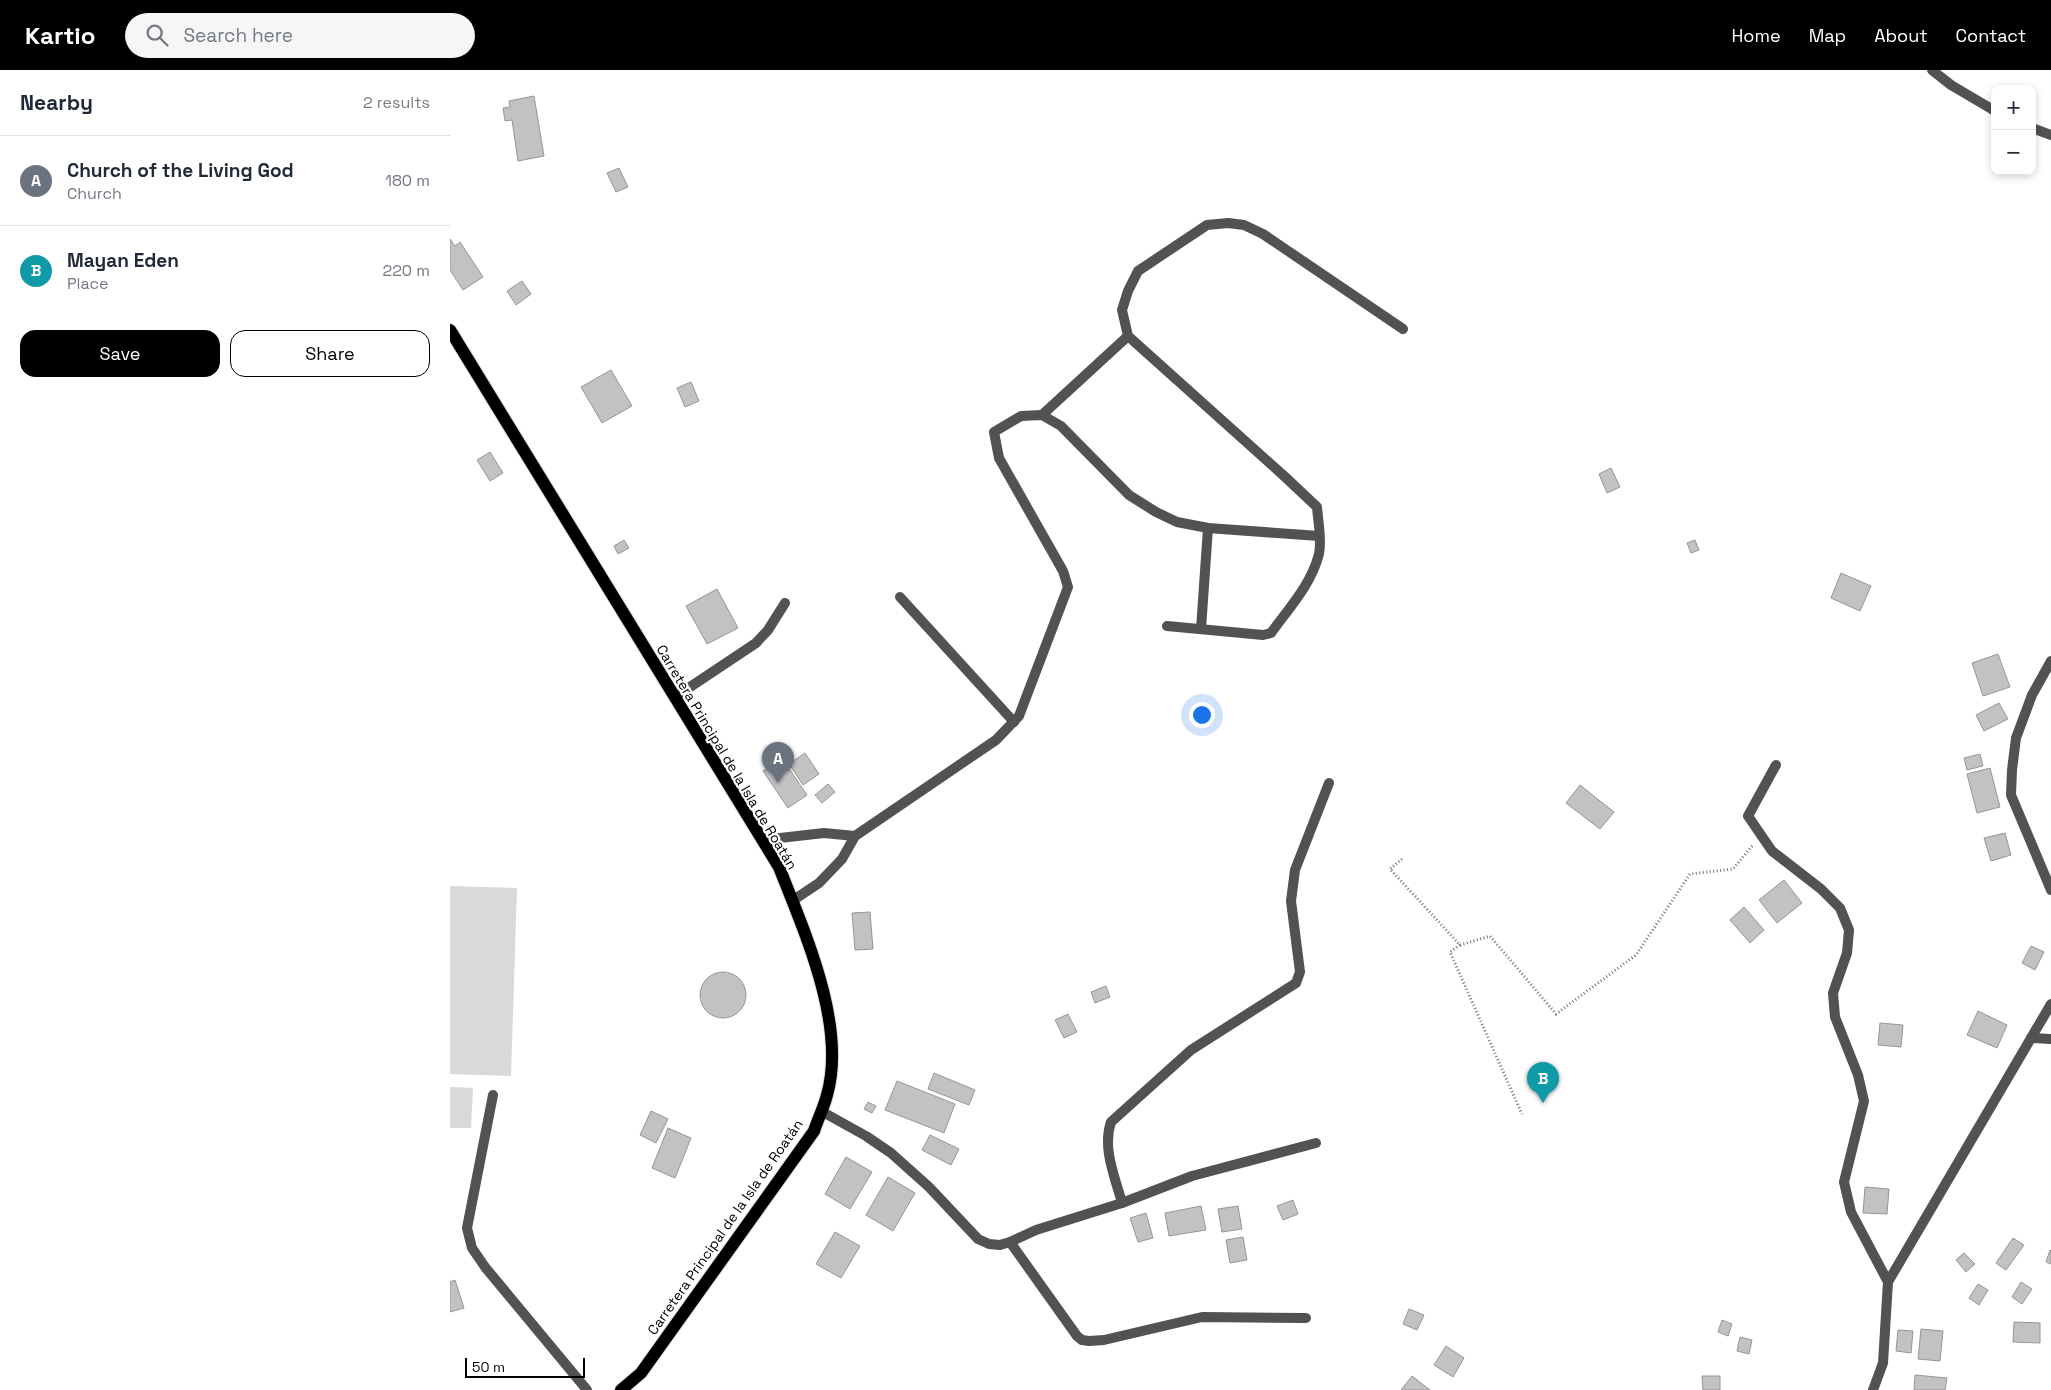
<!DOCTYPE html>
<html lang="en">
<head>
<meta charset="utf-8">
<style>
	body { margin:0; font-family:"Space Grotesk",sans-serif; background:#f6f6f7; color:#1f2937 }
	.controls { position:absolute; right:15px; top:15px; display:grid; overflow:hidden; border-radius:10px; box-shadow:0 2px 8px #0003 }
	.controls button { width:45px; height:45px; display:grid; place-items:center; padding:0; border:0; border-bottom:1px solid #e0e1e3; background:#fff; color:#1f2937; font:25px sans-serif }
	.scale { position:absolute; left:15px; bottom:12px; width:120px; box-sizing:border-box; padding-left:5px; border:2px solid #000; border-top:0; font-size:14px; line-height:18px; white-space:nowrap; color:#000; -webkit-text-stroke:4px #fff; paint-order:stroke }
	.you { position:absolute; left:751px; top:644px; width:18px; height:18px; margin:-12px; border:4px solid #fff; border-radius:50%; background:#1a73e8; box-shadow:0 0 0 8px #1a73e833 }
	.badge { display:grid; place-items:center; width:32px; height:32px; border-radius:50%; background:#000; color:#fff; font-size:16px; font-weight:700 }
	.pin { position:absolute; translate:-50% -41px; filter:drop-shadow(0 1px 2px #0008) }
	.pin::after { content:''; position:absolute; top:26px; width:18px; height:15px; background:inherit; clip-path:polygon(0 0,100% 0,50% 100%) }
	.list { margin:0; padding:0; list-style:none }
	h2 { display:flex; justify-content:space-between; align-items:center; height:65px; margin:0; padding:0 20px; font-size:21px }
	h2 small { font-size:16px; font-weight:400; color:#747a83 }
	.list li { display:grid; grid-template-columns:32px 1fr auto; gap:15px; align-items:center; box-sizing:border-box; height:90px; padding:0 20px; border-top:1px solid #e0e1e3 }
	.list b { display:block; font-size:19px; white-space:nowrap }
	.list p { margin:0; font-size:16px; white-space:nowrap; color:#747a83 }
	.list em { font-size:16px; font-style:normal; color:#747a83 }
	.actions { display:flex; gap:10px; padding:15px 20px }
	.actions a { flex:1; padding:11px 0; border:1px solid #000; border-radius:15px; text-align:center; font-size:18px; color:#000 }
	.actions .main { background:#000; color:#fff }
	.icon { flex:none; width:28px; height:28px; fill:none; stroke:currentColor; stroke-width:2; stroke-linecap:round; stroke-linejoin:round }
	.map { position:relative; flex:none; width:1601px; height:1320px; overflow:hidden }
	header { display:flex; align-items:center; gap:30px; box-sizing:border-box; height:70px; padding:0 25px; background:#000; color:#fff }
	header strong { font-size:24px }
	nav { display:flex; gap:28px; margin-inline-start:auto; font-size:18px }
	.search { width:350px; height:45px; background:#f6f6f7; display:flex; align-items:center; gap:12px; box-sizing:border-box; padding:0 18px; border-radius:28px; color:#747a83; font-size:19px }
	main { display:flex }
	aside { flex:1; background:#fff }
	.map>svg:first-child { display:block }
	.green { fill:#d9d9d9 }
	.building { fill:#c2c2c2; stroke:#969696 }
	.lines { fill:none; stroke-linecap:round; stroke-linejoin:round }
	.primary-casing { stroke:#dbdbdb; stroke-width:14 }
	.path { stroke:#747474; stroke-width:3; stroke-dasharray:1 2.5; stroke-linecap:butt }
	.lane { stroke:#525252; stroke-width:10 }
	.street { stroke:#525252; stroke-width:10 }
	.primary { stroke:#000; stroke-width:12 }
	.labels { text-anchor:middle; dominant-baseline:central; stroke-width:4.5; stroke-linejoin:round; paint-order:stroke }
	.street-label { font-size:14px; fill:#000; stroke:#fff }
</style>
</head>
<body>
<header>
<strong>Kartio</strong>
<div class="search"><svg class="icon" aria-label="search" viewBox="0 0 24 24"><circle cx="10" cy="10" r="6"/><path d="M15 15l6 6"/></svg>Search here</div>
<nav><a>Home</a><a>Map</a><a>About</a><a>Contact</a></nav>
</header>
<main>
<aside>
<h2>Nearby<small>2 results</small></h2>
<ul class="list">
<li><span class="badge" style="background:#6b7280">A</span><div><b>Church of the Living God</b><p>Church</p></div><em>180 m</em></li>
<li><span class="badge" style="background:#0f9aa8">B</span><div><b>Mayan Eden</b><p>Place</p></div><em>220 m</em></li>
</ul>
<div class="actions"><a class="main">Save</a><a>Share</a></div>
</aside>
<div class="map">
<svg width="1601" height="1320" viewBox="0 0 1601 1320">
	<rect width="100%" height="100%" fill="#fff"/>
	<!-- green -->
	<g class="green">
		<path d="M0,816l67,2 -6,188 -61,-2z"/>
		<path d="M0,1017l23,1 -2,40h-21z"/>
	</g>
	<!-- building -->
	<g class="building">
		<path d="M84,26l10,60 -26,5 -6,-41 -7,1 -2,-13 7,-1 -1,-6z"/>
		<path d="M169,98l9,19 -12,5 -9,-19z"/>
		<path d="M0,169l5,7 5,-4 23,35 -20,13 -13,-20z"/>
		<path d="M72,211l9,13 -15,11 -9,-14z"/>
		<path d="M161,300l21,36 -30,17 -21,-36z"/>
		<path d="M241,312l8,19 -14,6 -8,-19z"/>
		<path d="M40,382l13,21 -13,8 -13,-21z"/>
		<path d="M1161,398l9,19 -13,6 -8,-19z"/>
		<path d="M174,470l5,8 -11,6 -4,-8z"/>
		<path d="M1245,470l4,10 -8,3 -4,-10z"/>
		<path d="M1391,503l30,13 -11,25 -29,-13z"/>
		<path d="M267,519l21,39 -31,16 -21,-38z"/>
		<path d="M1548,584l12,33 -27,9 -11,-33z"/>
		<path d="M1549,633l9,16 -24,12 -8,-16z"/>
		<path d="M355,683l14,21 -16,11 -14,-21z"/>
		<path d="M1530,684l3,12 -16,4 -3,-12z"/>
		<path d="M332,688l25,37 -19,13 -25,-37z"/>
		<path d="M1540,698l10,39 -23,6 -10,-39z"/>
		<path d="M378,714l7,8 -13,11 -7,-8z"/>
		<path d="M1130,715l34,27 -14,17 -34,-26z"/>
		<path d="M1555,763l6,22 -20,6 -7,-23z"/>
		<path d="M1334,810l18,23 -25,20 -18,-23z"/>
		<path d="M1294,837l20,23 -14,13 -20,-23z"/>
		<path d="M420,842l3,37 -18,1 -3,-37z"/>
		<path d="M1581,876l13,6 -9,18 -13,-7z"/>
		<circle cx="273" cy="925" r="23"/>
		<path d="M656,916l4,11 -15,6 -4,-11z"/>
		<path d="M1528,941l29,14 -10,23 -30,-13z"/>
		<path d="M618,944l9,18 -13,6 -9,-18z"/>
		<path d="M1430,953l23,2 -2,22 -23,-2z"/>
		<path d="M484,1003l41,17 -6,15 -41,-16z"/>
		<path d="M447,1011l58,23 -11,29 -59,-23z"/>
		<path d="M418,1032l8,4 -4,7 -8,-4z"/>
		<path d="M201,1041l17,8 -12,24 -16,-8z"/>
		<path d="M218,1058l23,10 -16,40 -23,-10z"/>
		<path d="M480,1065l29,14 -8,16 -29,-15z"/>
		<path d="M396,1087l26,15 -22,37 -25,-15z"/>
		<path d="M438,1107l27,16 -22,38 -27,-16z"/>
		<path d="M1415,1117l24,2 -2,25 -24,-1z"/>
		<path d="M843,1130l5,14 -15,6 -6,-14z"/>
		<path d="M751,1136l5,24 -37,6 -4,-23z"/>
		<path d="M788,1136l4,23 -20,3 -4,-23z"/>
		<path d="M696,1143l7,25 -15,4 -8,-24z"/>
		<path d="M385,1162l25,14 -19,32 -25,-14z"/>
		<path d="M793,1167l4,23 -17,3 -4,-23z"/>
		<path d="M1563,1168l11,7 -18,25 -10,-7z"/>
		<path d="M1600,1180l1,1v13l-5,-2z"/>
		<path d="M1514,1183l11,11 -9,8 -10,-12z"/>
		<path d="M5,1210l9,28 -14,4v-30z"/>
		<path d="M1571,1212l11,7 -10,15 -10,-7z"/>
		<path d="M1528,1214l10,6 -9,15 -10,-7z"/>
		<path d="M959,1239l15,6 -7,15 -14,-6z"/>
		<path d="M1272,1250l10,4 -4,12 -10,-4z"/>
		<path d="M1564,1252l26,1v20l-27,-1z"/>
		<path d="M1471,1259l22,2 -3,30 -22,-2z"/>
		<path d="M1448,1260l15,1 -2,22 -15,-2z"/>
		<path d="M1290,1267l12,3 -3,14 -12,-3z"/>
		<path d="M996,1276l18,12 -11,19 -19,-12z"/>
		<path d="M1465,1305l32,3 -2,12h-31z"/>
		<path d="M962,1306l18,14h-29z"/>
		<path d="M1252,1306h18v14h-17z"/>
	</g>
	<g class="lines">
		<!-- primary casing -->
		<g class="primary-casing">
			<path id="primary" d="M0,260l329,537c25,64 68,158 48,228 -3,12 -9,24 -13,36l-173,242 -20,17"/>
		</g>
		<!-- path -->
		<g class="path">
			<path d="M952,789l-12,10 70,76 30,-9 66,78 80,-59 54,-81 43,-5 20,-24"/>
			<path d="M1010,875l-10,7 72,162"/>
		</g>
		<!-- lane -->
		<g class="lane">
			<path d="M225,627l81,-54 12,-13 17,-27"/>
			<path d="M43,1025l-26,133 5,20 13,19 102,123"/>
			<path d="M672,1133c-7,-26 -20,-55 -11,-81l80,-72 105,-67 4,-11 -9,-71 4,-31 34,-87"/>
		</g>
		<!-- street -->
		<g class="street">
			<path d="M1482,0l19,15 44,26"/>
			<path d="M1582,58l19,7"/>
			<path d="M592,345l86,-79"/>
			<path d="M450,527l114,125"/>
			<path d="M717,556l96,9 8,-2c18,-25 40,-48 48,-79 3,-14 -1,-33 -2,-47l-34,-32 -155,-139 -6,-26 6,-19 10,-20 69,-46 21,-2 16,2 19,9 140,95"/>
			<path d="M751,559l7,-101"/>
			<path d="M1601,591l-19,34 -16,43 -4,32 -1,25 40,95"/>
			<path d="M1326,695l-28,51 24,35 49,38 19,19 9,22 -2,23 -14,40 2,24 23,58 6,26 -20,81 7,30 37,70"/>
			<path d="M312,770l62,-7 31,3"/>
			<path d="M342,831l27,-18 23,-24 13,-23 141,-96 23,-24 49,-129 -5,-16 -64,-113 -5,-26 27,-16 21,-1 19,11 68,69 27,17 21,10 31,6 111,8"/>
			<path d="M1581,968l20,1"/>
			<path d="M371,1041l45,25 25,17 38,34 49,52 11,5 11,1 10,-3 26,-12 86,-27 70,-27 124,-33"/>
			<path d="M560,1172l67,94 5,4 7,1 15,-1 98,-23 104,1"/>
			<path d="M1423,1320l10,-27 5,-81 163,-278"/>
		</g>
		<!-- primary -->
		<use href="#primary" class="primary"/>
	</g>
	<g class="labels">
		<!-- street labels -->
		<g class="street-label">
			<text transform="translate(277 687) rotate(59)">Carretera Principal de la Isla de Roatán</text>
			<text transform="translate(275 1157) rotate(-55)">Carretera Principal de la Isla de Roatán</text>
		</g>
	</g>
</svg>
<div class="controls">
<button>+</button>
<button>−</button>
</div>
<div class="scale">50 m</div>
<div class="you"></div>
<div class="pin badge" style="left:328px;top:713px;background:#6b7280">A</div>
<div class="pin badge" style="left:1093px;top:1033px;background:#0f9aa8">B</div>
</div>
</main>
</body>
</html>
